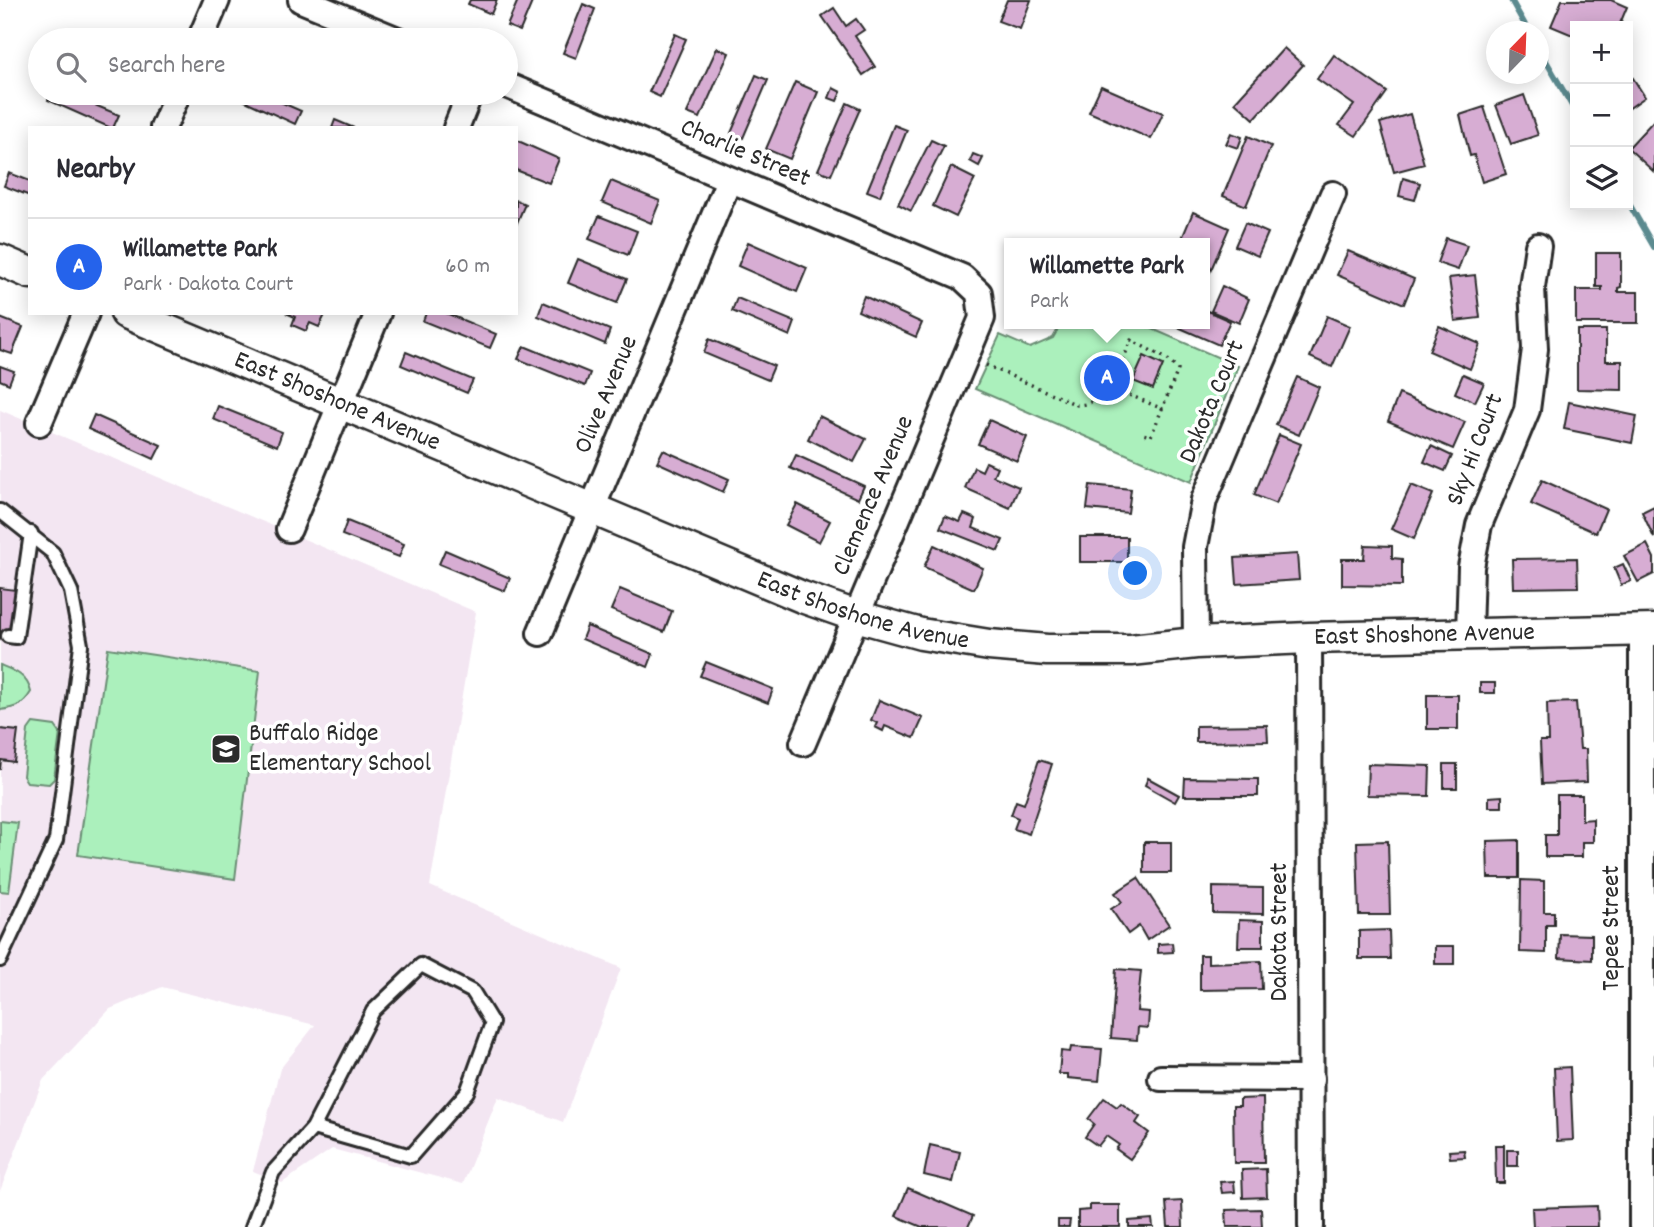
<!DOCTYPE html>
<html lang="en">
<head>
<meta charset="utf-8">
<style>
	body { margin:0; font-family:Dekko,sans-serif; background:#f7f7f7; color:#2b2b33 }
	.controls { position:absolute; right:21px; top:21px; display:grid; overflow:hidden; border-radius:0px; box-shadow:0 4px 18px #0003 }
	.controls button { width:63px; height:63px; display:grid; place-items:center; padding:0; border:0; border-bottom:2px solid #e1e1e2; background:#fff; color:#2b2b33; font:35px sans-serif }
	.compass { position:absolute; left:1486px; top:21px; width:63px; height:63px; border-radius:50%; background:#fff; box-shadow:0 4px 18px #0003; rotate:23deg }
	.you { position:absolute; left:1136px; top:574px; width:24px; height:24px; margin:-18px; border:5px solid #fff; border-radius:50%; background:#1a73e8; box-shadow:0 0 0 10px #1a73e833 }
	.badge { display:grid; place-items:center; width:46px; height:46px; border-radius:50%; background:#2563eb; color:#fff; font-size:23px; font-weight:700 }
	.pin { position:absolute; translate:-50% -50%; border:4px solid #fff; box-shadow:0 2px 7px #0006 }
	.popup { position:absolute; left:1004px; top:238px; width:206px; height:91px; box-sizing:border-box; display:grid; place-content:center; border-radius:0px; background:#fff; filter:drop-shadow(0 2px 5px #0005); font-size:23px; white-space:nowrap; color:#7c7c81 }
	.popup b { font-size:26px; color:#2b2b33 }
	.popup::after { content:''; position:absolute; left:50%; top:100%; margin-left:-14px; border:14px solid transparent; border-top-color:#fff }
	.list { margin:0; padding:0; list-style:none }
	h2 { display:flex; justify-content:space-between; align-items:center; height:91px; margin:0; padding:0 28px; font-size:30px }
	h2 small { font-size:23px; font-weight:400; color:#7c7c81 }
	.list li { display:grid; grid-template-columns:46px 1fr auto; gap:21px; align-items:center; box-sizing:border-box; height:98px; padding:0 28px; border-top:2px solid #e1e1e2 }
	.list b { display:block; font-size:26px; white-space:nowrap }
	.list p { margin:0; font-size:23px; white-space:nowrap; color:#7c7c81 }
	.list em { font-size:23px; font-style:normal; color:#7c7c81 }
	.icon { flex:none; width:38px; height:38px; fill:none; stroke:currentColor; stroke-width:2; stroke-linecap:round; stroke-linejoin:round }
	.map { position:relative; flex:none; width:1654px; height:1227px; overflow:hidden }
	.search { position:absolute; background:#fff; box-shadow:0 4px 18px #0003; left:28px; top:28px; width:490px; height:77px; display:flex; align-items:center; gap:18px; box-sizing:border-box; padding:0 24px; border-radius:38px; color:#7c7c81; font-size:26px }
	.panel { position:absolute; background:#fff; box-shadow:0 4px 18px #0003; left:28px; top:126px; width:490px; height:189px; border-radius:0px }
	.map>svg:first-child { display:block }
	.built { fill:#f3e6f2 }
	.green { fill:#abf0bc; stroke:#6b8e74; stroke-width:2 }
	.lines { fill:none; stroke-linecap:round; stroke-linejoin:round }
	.stream { stroke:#5b8b90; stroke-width:6 }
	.building { fill:#d7add3; stroke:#2b2b2b; stroke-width:2 }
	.service-casing { stroke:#2b2b2b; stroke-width:18 }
	.minor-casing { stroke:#2b2b2b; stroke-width:30 }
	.tertiary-casing { stroke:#2b2b2b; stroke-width:35 }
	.path { stroke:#2b2b2b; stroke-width:3.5; stroke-dasharray:2 5; stroke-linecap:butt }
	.service { stroke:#fff; stroke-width:12 }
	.minor { stroke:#fff; stroke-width:24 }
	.tertiary { stroke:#fff; stroke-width:30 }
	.labels { text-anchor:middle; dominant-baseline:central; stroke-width:7; stroke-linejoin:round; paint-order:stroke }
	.street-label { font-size:26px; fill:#2b2b2b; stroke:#fff }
	.poi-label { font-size:26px; fill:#2b2b2b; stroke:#fff; text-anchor:start }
</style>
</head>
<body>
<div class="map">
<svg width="1654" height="1227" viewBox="0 0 1654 1227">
	<rect width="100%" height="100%" fill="#fff"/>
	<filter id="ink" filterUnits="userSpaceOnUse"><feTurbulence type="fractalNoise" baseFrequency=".0143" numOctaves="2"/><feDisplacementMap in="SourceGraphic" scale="14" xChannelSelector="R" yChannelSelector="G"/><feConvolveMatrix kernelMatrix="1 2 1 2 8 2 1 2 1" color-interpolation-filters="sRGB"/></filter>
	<g filter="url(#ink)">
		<!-- built -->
		<path class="built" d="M0,410l476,202 -46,274 191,82 -58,154 -65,-25 -35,87 -131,-35 -50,34 -29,-12 27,-102 35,-44 -153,-38 -52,22 -67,71 -43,111z"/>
		<!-- green -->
		<g class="green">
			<path d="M1061,324h80l97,42 -47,116 -216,-93 25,-54 30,13 23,-10z"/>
			<path d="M108,648l152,23 -25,208 -157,-24z"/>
			<path d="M0,665c15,6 27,10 31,27 -8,14 -16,16 -31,18z"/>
			<path d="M33,723l22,3 5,7 -6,46 -5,5 -22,-2 -4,-6 5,-46z"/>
			<path d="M0,821l18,2 -9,69 -9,-1z"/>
		</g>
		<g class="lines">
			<!-- stream -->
			<g class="stream">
				<path d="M1511,0l18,32"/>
				<path d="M1538,47l37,64"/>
				<path d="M1628,202l26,45"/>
			</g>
		</g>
		<!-- building -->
		<g class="building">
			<path d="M470,0h27l-6,14 -23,-10z"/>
			<path d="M518,0h15l-13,31 -13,-5z"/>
			<path d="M1007,0h24l-11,29 -22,-8z"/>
			<path d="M1562,0h49l16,7 -8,19h-44v10l-24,-10z"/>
			<path d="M583,4l12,5 -19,49 -13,-5z"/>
			<path d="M834,8l12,18 10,-7 8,11 -9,6 20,31 -12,8 -41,-59z"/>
			<path d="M254,32l18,8h-22z"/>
			<path d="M675,34l11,5 -26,58 -11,-5z"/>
			<path d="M717,48l12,5 -29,65 -13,-5z"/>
			<path d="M1284,48l19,17 -49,54 -19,-17z"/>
			<path d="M1334,55l53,37 -31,44 -17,-11 15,-20 -37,-26z"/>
			<path d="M756,75l12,5 -25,58 -12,-5z"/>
			<path d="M1633,78l12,19 -17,12v-27z"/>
			<path d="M795,82l23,10 -28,67 -24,-10z"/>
			<path d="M1101,86l62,27 -12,26 -62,-27z"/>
			<path d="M833,88l8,4 -4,9 -8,-3z"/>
			<path d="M51,93h15l53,22 -6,13h-2l-63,-28z"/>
			<path d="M228,93h32l41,18 -6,13z"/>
			<path d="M1524,95l14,40 -27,9 -15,-39z"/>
			<path d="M847,103l13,6 -29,66 -13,-5z"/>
			<path d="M1484,107l22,67 -24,8 -8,-27 -4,1 -10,-41z"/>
			<path d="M1410,114l14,50 -30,8 -14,-49z"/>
			<path d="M335,120l19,8h-22z"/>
			<path d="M1654,120v52l-26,-24z"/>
			<path d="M894,125l13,5 -27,66 -13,-5z"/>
			<path d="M1231,133l11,4 -4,11 -12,-4z"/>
			<path d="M1248,136l23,10 -25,60 -23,-10z"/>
			<path d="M516,140l43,19 -10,24 -33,-13z"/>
			<path d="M931,140l13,6 -33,65 -13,-7z"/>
			<path d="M973,154l10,4 -4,8 -9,-5z"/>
			<path d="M951,167l24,12 -19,38 -23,-11z"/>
			<path d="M9,173l21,8v15l-26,-10z"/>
			<path d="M1403,178l17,5 -5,17 -16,-4z"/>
			<path d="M611,181l49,20 -9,22 -49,-21z"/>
			<path d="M516,200l9,4 -9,21z"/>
			<path d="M1193,212l36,16 -19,44 -5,-2v-27h-25z"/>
			<path d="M599,216l38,15 -9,24 -39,-16z"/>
			<path d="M1245,223l23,10 -10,23 -23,-10z"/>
			<path d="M1446,238l21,7 -9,25 -21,-7z"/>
			<path d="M748,242l59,26 -10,24 -59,-26z"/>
			<path d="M1348,251l66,28 -10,25 -67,-29z"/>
			<path d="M1596,253h25v34l-3,1v4h20v31h-62v-33h26v-3h-6z"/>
			<path d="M578,259l49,20 -10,24 -49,-20z"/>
			<path d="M1475,275l5,43 -25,3 -6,-43z"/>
			<path d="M1222,286l27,13 -10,24 -28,-12z"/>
			<path d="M864,296l58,27 -6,14 -58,-26z"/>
			<path d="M737,298l58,24 -5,14 -58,-25z"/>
			<path d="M543,302l67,28 -5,14 -67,-28z"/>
			<path d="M1205,310l25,11 -11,24 -48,-21h34z"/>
			<path d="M286,313h40l-7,14 -9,-4 -4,8 -14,-6 3,-8z"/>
			<path d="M426,313h20l50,21 -6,14 -67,-27z"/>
			<path d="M1327,316l23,10 -18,41 -22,-10z"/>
			<path d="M0,318l23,9 -11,27 -12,-4z"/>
			<path d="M1439,326l41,18 -10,25 -41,-18z"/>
			<path d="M1577,330h29v31h16v29l-45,-1z"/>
			<path d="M709,339l65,27 -6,14 -64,-27z"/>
			<path d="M524,346l66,27 -5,13 -67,-27z"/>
			<path d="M406,352l67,28 -6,13 -66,-28z"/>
			<path d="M1144,356l19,9 -10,24 -20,-8z"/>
			<path d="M0,366l14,5 -5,13 -9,-4z"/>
			<path d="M1463,374l21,9 -9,19 -20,-9z"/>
			<path d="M1297,377l22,10 -20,48 -23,-10z"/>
			<path d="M1399,394l66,28 -12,27 -65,-28z"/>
			<path d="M1569,402l68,14 -5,27 -68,-14z"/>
			<path d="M218,406l64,26 -5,14 -64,-27z"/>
			<path d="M94,415l67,30 -7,14 -66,-30z"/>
			<path d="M819,416l47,23 -12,23 -46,-23z"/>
			<path d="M989,420l38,17 -10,24 -39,-17z"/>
			<path d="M1279,435l22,9 -25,60 -22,-9z"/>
			<path d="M1431,446l21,10 -7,15 -21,-9z"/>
			<path d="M663,450l66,29 -6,13 -66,-30z"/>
			<path d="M796,455l68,31 -6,13 -68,-31z"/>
			<path d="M986,462l11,5 -4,9 26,11 -9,21 -45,-20 9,-21 8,4z"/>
			<path d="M1542,480l64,29 -10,24 -65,-29z"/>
			<path d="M1090,485l41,4 -3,24 -41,-4z"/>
			<path d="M1411,485l22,9 -19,45 -23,-10z"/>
			<path d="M797,504l33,17 -11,21 -33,-17z"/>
			<path d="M1654,506v32l-12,-26z"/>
			<path d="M964,514l12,5 -3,9 30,12 -5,11 -58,-23 5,-12 15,6z"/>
			<path d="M347,521l57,23 -5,13 -57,-22z"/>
			<rect x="1080" y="537" width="47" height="25"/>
			<path d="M1647,544l7,14v16l-16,8 -14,-26z"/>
			<path d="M934,545l49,23 -9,21 -50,-22z"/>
			<path d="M1365,545l27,1v12l10,1v27l-60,-1v-26h22z"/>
			<path d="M445,550l65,28 -5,13 -66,-27z"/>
			<path d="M1297,554l2,26 -62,4 -2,-26z"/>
			<path d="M1577,558l1,29 -65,1 -1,-29z"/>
			<path d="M1623,564l8,17 -10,4 -7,-17z"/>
			<path d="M0,588l16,2 -8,50 -8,-1z"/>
			<path d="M620,589l52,22 -8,21 -53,-22z"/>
			<path d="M587,626l66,28 -5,13 -66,-28z"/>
			<path d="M706,662l67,27 -5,14 -68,-27z"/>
			<rect x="1480" y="683" width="15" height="10"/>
			<rect x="1427" y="695" width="31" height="34"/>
			<path d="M879,700l44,18 -9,20 -29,-12 -2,5 -8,-4 2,-4 -6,-3z"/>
			<path d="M1576,702l4,47h6l1,33 -45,2 -2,-43h8l-1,-38z"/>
			<path d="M1267,725l1,16 -72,1v-16z"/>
			<path d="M0,729l18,2 -4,31 -13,-2 -1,10z"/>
			<path d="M1039,760l13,4 -23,70 -15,-5 4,-11 -7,-3 5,-14 8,3z"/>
			<path d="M1368,764l62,2 -1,30 -62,-1z"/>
			<rect x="1444" y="764" width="13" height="24"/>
			<path d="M1148,778l31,17 -4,7 -30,-17z"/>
			<path d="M1185,778l73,1v17h-74z"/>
			<path d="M1557,795h25v25l11,-1v23h-11v15h-37v-22h12z"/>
			<path d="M1502,796v11h-13v-10z"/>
			<path d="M1519,840v38h-31l-1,-37z"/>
			<path d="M1388,841l2,74h-31l-2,-73z"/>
			<rect x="1144" y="842" width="27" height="31"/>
			<path d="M1138,878l31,47 -22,15 -8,-14 -11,8 -17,-25 11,-7 -7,-9z"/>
			<path d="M1521,880l23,1v31h10v13h-8v28l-26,-1z"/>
			<path d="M1213,887l50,1v26l-50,-1z"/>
			<path d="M1239,920l24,1v26h-25z"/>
			<path d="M1389,930l1,29h-31v-28z"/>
			<path d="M1560,934l32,1v25l-33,-2z"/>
			<path d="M1172,943l1,9 -15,1v-9z"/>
			<rect x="1435" y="946" width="19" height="18"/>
			<path d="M1200,955h8v8l53,-2 1,28 -62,1z"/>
			<path d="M1116,969l25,2 -4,40 12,1 -1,16 -10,-1 -1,13 -26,-2z"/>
			<path d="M1071,1047l31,2 -3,32 -31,-3v-4h-9l2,-23 9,1z"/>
			<path d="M1570,1067l3,73 -16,1 -3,-73z"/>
			<path d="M1104,1098l13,9 4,-4 19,14 -4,6 13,10 -19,26 -14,-10 3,-4 -13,-9 -8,10 -13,-9 9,-13 -6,-5z"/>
			<path d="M1263,1098l1,65h-30l-1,-57h7v-7z"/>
			<path d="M930,1145l30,7 -7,30 -29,-7z"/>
			<path d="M1495,1145h9v38h-8z"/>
			<path d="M1464,1150l1,7 -15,1 -1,-7z"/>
			<rect x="1507" y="1150" width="11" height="16"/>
			<path d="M1266,1169l1,28 -24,1 -1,-28z"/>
			<path d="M1234,1181l1,11 -13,1 -2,-11z"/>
			<path d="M908,1188l65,28 -5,11h-46l-26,-11z"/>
			<path d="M1182,1201l1,26h-15l-2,-25z"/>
			<path d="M1090,1205h30v22h-42v-16l12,-1z"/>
			<path d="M1597,1206l1,21h-65l-1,-19z"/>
			<path d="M1261,1209l1,18h-35l-1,-17z"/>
			<path d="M1152,1219l1,8h-24v-6z"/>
			<path d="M1058,1220h12l-1,7h-11z"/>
		</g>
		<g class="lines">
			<!-- service casing -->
			<g class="service-casing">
				<g id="service">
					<path d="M0,511l53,42 18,38 10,54 -25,195 -56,120"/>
					<path d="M8,636l8,1 15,-104"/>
					<path d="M252,1227l21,-55 40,-44 60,-117 48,-46 52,27 19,31 -25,69 -56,64 -98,-28"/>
				</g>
			</g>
			<!-- minor casing -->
			<g class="minor-casing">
				<g id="minor">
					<path d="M301,0l97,40"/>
					<path d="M200,40l17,-40"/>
					<path d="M506,85l456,192 17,16 3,25 -179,425"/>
					<path d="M163,128l15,-35"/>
					<path d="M456,128l14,-35"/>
					<path d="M39,423l47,-110"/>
					<path d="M289,529l89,-216"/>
					<path d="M540,633l189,-453"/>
					<path d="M1469,633l2,-66 8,-42 48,-115 8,-61 -3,-62 6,-41"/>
					<path d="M1309,638l2,589"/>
					<path d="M1196,643l-1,-96 9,-47 129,-306"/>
					<path d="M1161,1078l150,1"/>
					<path d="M1642,1227v-598"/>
				</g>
			</g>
			<!-- tertiary casing -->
			<g class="tertiary-casing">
				<g id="tertiary">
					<path d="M0,260l30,13"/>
					<path id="s1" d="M126,313l676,284 54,19 65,18 68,11 58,5h84l65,-7 113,-5 345,-8"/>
				</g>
			</g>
			<!-- path -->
			<g class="path">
				<path d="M986,365l91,40c34,-1 43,-39 54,-65l36,19 11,11 -27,66 -8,-2"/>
				<path d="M1110,387l53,22"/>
			</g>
			<!-- service -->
			<use href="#service" class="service"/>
			<!-- minor -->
			<use href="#minor" class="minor"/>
			<!-- tertiary -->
			<use href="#tertiary" class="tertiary"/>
		</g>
	</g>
	<!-- icons -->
	<defs>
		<g id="school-square" transform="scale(1.575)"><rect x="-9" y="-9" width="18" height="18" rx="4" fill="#2b2b2b" stroke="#fff"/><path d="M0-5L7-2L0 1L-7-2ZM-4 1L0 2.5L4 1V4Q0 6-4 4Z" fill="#fff"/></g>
	</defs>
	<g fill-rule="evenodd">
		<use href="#school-square" x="226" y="749"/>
	</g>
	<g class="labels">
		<!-- street labels -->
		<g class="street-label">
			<text transform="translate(745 154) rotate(23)">Charlie Street</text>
			<text transform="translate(607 395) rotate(-67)">Olive Avenue</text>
			<text stroke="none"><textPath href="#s1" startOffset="229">East Shoshone Avenue</textPath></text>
			<text transform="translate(1213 402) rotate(-67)">Dakota Court</text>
			<text transform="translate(1476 450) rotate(-69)">Sky Hi Court</text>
			<text transform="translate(874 496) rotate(-67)">Clemence Avenue</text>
			<text stroke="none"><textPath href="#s1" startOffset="796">East Shoshone Avenue</textPath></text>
			<text stroke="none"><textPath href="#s1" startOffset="1363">East Shoshone Avenue</textPath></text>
			<text transform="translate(1612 928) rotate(-90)">Tepee Street</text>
			<text transform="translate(1280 932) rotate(-90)">Dakota Street</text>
		</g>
		<!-- poi labels -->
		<g class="poi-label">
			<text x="249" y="734">Buffalo Ridge<tspan x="249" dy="30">Elementary School</tspan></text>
		</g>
	</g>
</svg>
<div class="controls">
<button>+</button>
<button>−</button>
<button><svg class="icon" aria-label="layers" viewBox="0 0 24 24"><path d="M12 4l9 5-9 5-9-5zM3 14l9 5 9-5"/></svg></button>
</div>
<svg class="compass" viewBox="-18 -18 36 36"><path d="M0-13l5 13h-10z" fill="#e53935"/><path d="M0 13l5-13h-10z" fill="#7c7c81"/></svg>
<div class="you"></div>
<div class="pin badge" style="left:1107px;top:378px">A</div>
<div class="popup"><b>Willamette Park</b>Park</div>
<div class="search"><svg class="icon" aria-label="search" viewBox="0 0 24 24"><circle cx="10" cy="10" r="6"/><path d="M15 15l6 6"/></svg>Search here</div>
<section class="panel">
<h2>Nearby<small></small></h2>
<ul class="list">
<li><span class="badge">A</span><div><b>Willamette Park</b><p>Park · Dakota Court</p></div><em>60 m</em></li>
</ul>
</section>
</div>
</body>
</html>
